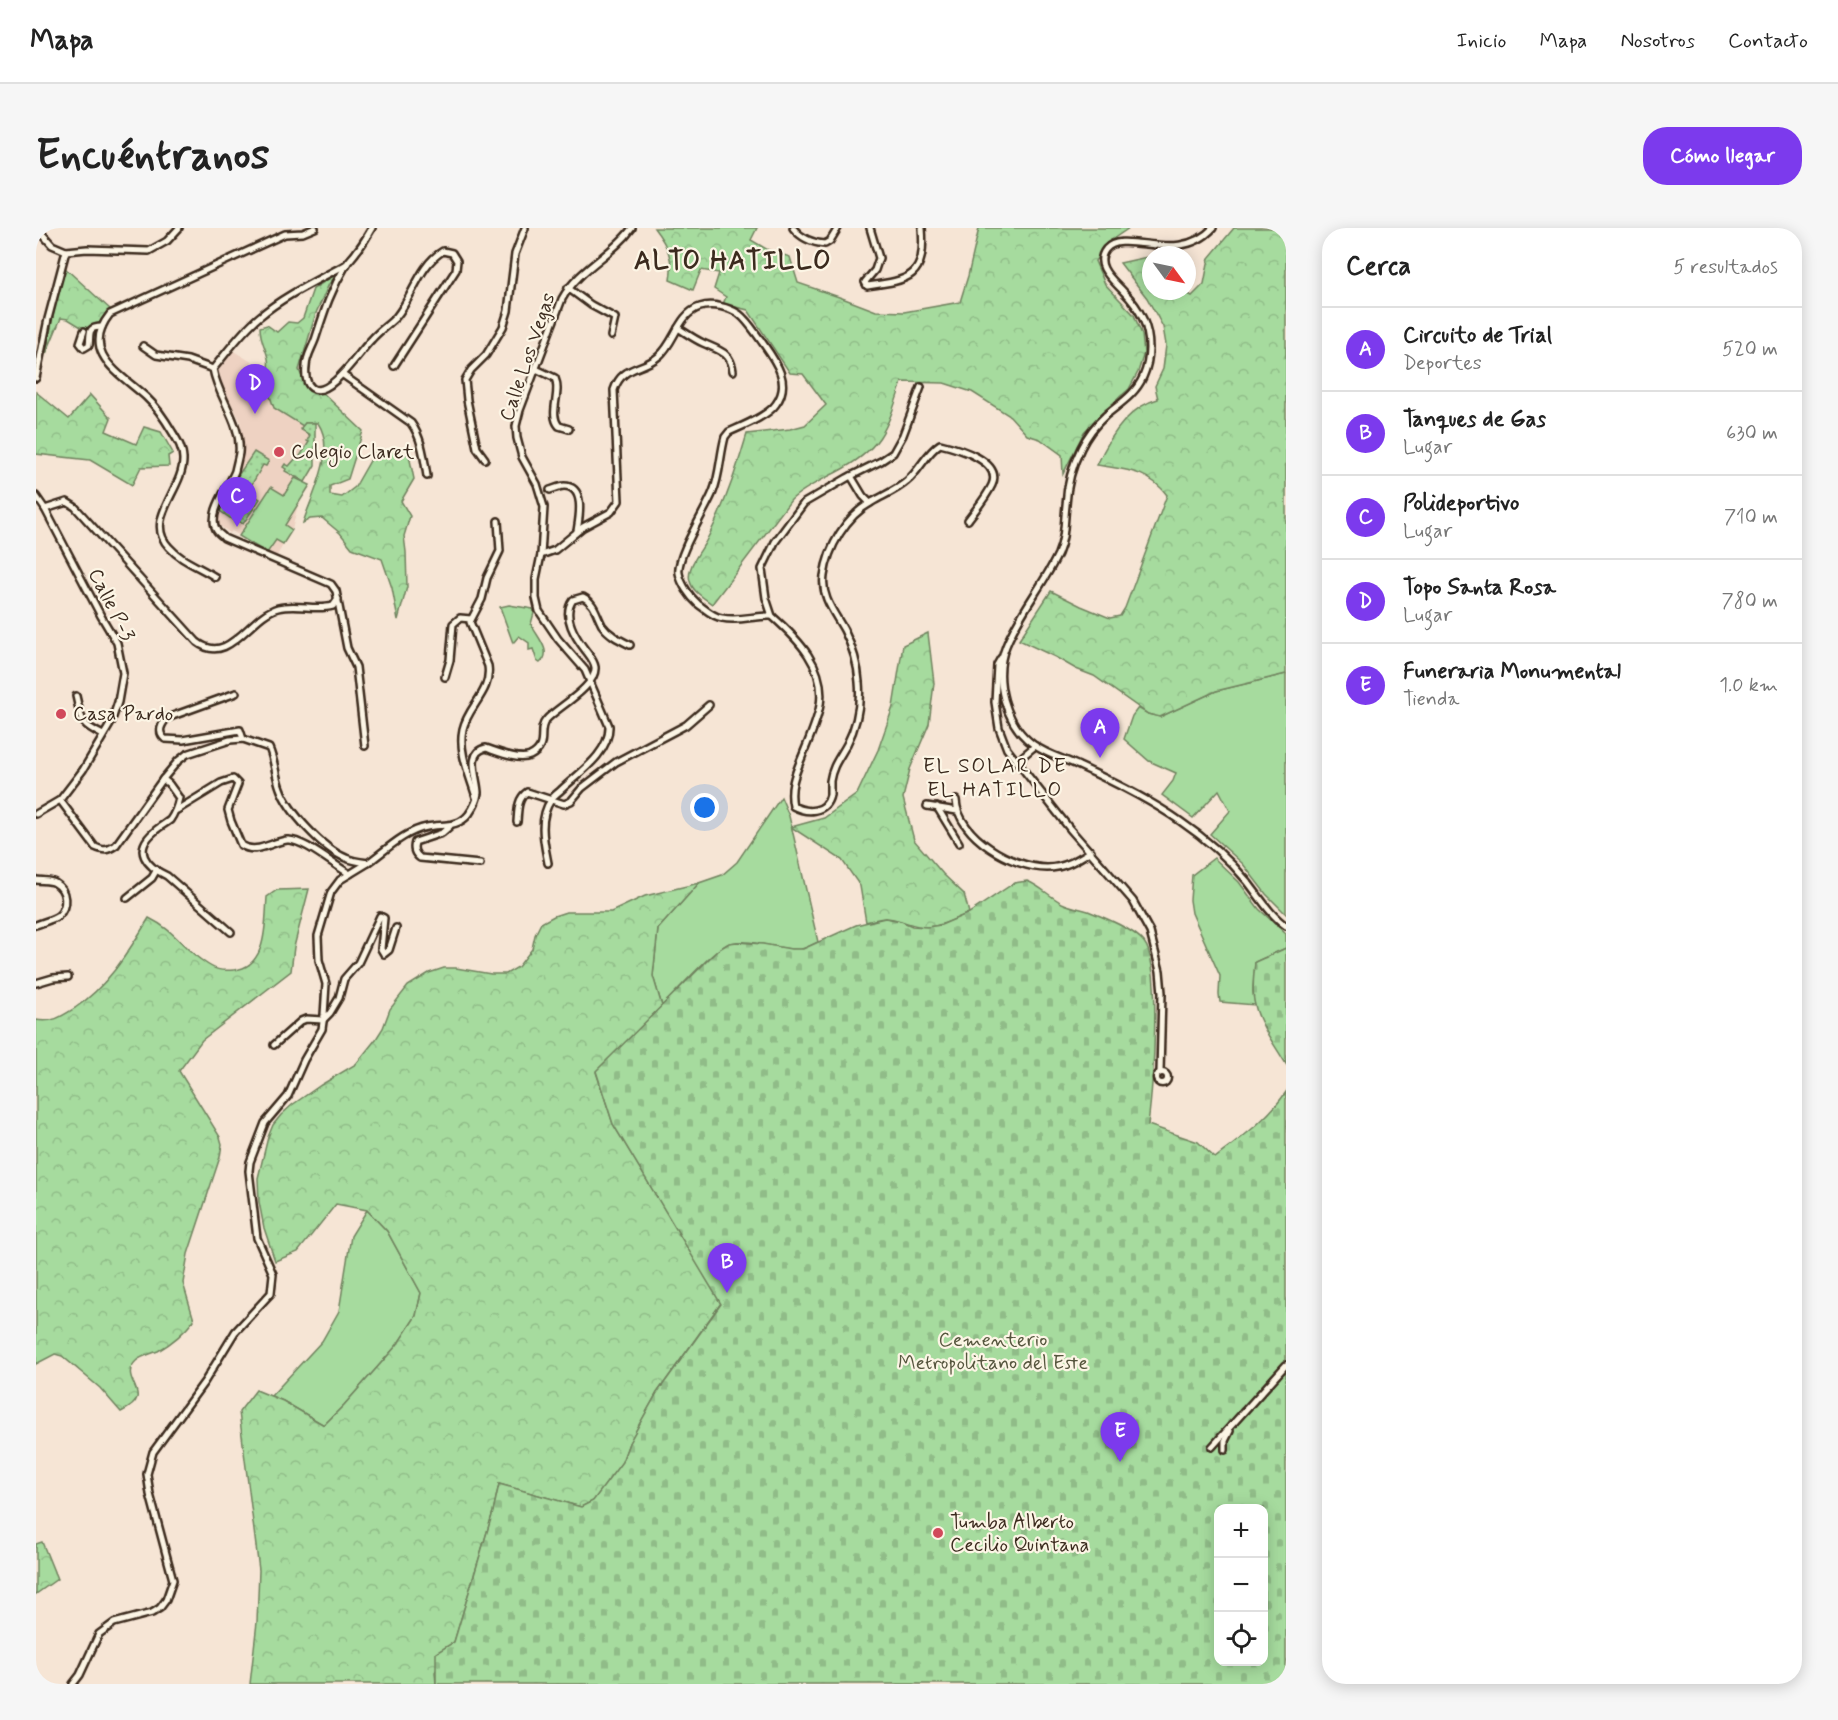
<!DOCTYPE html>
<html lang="es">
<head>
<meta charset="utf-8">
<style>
	body { margin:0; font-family:Mynerve,sans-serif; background:#f6f6f6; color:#222 }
	.controls { position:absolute; right:18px; bottom:18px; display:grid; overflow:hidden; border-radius:12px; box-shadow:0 3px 15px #0003 }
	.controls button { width:54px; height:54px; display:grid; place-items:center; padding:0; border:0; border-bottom:2px solid #e0e0e0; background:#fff; color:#222; font:30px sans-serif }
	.compass { position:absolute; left:1106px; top:18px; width:54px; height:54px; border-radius:50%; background:#fff; box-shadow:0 3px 15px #0003; rotate:123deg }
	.you { position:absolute; left:669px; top:580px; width:21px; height:21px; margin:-15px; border:4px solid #fff; border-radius:50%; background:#1a73e8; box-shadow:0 0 0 9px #1a73e833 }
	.badge { display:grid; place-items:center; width:39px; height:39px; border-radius:50%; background:#7c3aed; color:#fff; font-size:20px; font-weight:700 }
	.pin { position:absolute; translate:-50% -50px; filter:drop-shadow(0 2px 3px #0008) }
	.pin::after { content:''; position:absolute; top:32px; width:21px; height:18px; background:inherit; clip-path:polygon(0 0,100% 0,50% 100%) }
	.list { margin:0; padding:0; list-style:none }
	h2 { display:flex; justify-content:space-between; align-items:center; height:78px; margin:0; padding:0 24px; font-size:26px }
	h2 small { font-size:20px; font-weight:400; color:#767676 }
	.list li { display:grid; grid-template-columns:39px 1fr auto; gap:18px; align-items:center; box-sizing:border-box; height:84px; padding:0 24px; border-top:2px solid #e0e0e0 }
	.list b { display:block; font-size:22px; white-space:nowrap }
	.list p { margin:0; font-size:20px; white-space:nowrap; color:#767676 }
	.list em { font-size:20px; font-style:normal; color:#767676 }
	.icon { flex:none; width:33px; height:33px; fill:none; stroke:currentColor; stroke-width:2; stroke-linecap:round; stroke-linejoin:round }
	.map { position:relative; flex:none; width:1250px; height:1456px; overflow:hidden; border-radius:24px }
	header { display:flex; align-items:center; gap:36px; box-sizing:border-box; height:84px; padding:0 30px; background:#fff; border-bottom:2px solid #e0e0e0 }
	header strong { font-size:28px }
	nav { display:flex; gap:33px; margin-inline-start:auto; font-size:21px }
	.intro { display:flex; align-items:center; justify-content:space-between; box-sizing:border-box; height:144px; padding:0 36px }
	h1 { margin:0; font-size:42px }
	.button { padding:15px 27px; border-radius:24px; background:#7c3aed; color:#fff; font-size:21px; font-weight:700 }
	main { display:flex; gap:36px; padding:0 36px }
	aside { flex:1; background:#fff; border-radius:24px; box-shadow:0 3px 15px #0003 }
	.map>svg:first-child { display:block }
	.built { fill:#eed2c2 }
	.grass { fill:#a6db9e; stroke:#70825e; stroke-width:1.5 }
	.forest { fill:url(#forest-crowns); stroke:#70825e; stroke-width:1.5 }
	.cemetery { fill:url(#cemetery-stones); stroke:#70825e; stroke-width:1.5; fill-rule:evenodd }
	.park { fill:url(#park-dots); stroke:#70825e; stroke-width:1.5 }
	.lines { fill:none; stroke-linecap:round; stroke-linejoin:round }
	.minor-casing { stroke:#3b2a1e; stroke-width:10 }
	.minor { stroke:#fcf5e5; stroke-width:5 }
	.poi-dot { fill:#d1495b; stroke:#fcf5e5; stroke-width:2 }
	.labels { text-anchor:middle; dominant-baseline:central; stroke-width:4.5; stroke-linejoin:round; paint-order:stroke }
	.street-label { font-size:20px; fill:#3b2a1e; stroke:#fcf5e5 }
	.poi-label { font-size:20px; fill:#3b2a1e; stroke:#fcf5e5; text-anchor:start }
	.park-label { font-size:20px; fill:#56563e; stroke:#fcf5e5 }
	.neighbourhood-label { font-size:21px; letter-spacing:1.5px; fill:#3b2a1e; stroke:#fcf5e5 }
	.district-label { font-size:26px; font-weight:bold; letter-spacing:1.5px; fill:#3b2a1e; stroke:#fcf5e5 }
</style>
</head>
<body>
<header>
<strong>Mapa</strong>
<nav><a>Inicio</a><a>Mapa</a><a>Nosotros</a><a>Contacto</a></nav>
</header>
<div class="intro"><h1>Encuéntranos</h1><a class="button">Cómo llegar</a></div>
<main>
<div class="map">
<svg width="1250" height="1456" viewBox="0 0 1250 1456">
	<defs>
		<pattern id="forest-crowns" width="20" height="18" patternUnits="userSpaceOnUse" patternTransform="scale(1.5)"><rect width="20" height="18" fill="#a6db9e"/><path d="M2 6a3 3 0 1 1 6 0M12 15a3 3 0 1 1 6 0" fill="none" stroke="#90bc88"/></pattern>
		<pattern id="cemetery-stones" width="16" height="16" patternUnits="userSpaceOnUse" patternTransform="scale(1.5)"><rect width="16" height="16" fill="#a6db9e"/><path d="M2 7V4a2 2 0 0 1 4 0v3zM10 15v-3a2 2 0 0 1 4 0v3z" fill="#90bc88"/></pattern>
		<pattern id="park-dots" width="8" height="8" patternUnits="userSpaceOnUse" patternTransform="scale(1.5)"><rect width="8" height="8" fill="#a6db9e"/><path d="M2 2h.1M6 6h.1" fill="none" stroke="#90bc88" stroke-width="1.8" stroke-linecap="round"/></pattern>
	</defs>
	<rect width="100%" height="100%" fill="#f6e5d5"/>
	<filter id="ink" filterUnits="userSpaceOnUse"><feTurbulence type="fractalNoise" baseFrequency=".0167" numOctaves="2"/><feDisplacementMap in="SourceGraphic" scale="12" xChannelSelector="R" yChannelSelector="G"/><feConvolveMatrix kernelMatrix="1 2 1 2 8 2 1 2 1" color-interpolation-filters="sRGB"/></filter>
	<g filter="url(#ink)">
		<!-- built -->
		<path class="built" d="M196,122l36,22 -3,8 9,28 28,18 13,-3v42l-10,17 5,3 -12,19 -6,26 -16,27 -44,-26 -2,2 -10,-7 -2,2 -4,-11 23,-47 7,-20 -4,-30 -22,-41v-9z"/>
		<!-- grass -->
		<g class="grass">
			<path d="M259,250l15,7 -25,40 7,5 -9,14 -7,-4 -9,13 -28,-17 32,-49 13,8z"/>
			<path d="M473,377l24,4 1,4 -3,11c5,12 23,28 9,39l-3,-2 -4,-12 -4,1v-7l-10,-7 -6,7 -13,-36z"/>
			<path d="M1250,446v240l-20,-20 -23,-30 -33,-30 20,-23 -11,-21 -26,28 -31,-23 11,-14 3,-8 -27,-12 -25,-22 8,-23 6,-8 10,6 12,3 56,-26z"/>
			<path d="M745,569l8,19 29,126c-5,2 -11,6 -17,7 -23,2 -47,-11 -70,-6 -14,2 -56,50 -69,63l-9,-30 5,-47 41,-46 23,-8 15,-13z"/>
			<path d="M1178,630l25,24 20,27 27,25v14l-31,14 -2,30 2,13 -35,-3 -1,-8 1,-18 -28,-63 -2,-13 2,-25z"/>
			<path d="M331,982l20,21 34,62 -5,23 -19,29 -53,60 -20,20 -41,-24 -12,-5 51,-55 17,-30 12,-75z"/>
		</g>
		<!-- forest -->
		<g class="forest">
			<path d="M618,0h103l-6,12 17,10 22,7 8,26 44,15 34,13 28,1 56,-10 8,-26 11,-48h150l-22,15 -12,18 10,23 29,31 8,20 2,18 -6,19 -9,17 -25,22 -20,21 -21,42 -1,-19 -22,-16 -13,-4 -17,-19 -38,-24 -28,-9 -42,-1c-15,47 -20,67 -67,91 -15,8 -31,15 -44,27l-79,104c-8,-6 -20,-13 -22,-23 -4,-12 9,-28 15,-38 19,-35 31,-71 42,-109l43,-5 15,-4 21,-20 -23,-31 -13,-1 -42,-63 -25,-6 3,-7 -12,-8 5,-16 -18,-3 -8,20 -23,-10c4,-22 -3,-35 -16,-52z"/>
			<path d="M1198,0h52v446l-70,17 -56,26 -12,-3 -54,-38 -18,-7 -21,-12 -36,-17 32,-49 30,15 29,12 10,-2 5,-8 42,-113c-19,-25 -41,-25 -70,-30 12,-27 31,-58 61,-66l-3,-13 8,-17 3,-24 -3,-18 -16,-29 -27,-35 27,-6 4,6v28h32l9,5 12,-12 5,-26z"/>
			<path d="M29,40l45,41 -10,13 -4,14 -28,-17 -7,-1 -15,36 8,-43z"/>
			<path d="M303,44l-10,12 -13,29 -17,57 6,14 8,8 10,1 40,38 -15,48 -18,7v9l12,2 13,-10 20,-35 21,-2 13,5 5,24 -13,22 9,15 -6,20 2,16 1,35 -9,33 -6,-32 -10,-29 -30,-11 -12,-15 -18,-15 -12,1 -7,4c9,-29 34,-71 15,-100h-13l-2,3 -29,-18 -10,-29c12,-23 -4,-30 -4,-52l7,-2 10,7 11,-10 9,1 6,-5 10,-29z"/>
			<path d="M0,164l33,27 21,-24 21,23 -5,13 30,13 8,-17 17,5 12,21 -5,3 1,10 -28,1 -9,18 -42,-25 -54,-6z"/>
			<path d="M892,405l6,50 -5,41 -19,45 -7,29 11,42 29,34 21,20 5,19c-14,6 -27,13 -42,14 -15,0 -28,-9 -42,-9 -6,0 -14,3 -19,4l-6,-36 -18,-26 -51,-33 33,-9 33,-24 21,-44 15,-43 10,-62z"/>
			<path d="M663,655l-41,46 -5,47 9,30 -66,66 17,52 108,179 -64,90 -28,50 -7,19 -29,39 -12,6 -82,-23 -6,28 -39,130 -19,30 1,12h-186l7,-62 2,-52 -20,-158 17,-22 27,11 41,24 20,-20 53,-60 19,-29 5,-23 -34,-62 -20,-21 -31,-6 -38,48 -23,9 -11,-33 -5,-26 -1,-24 10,-41 5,-12 8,-10 11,-10 29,-20 35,-21 20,-25 7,-11 7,-19 18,-23 21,-13 15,-5h12l35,6h15l12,-7 14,-18 3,-14 6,-12 13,-7 12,-4h45l34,-16z"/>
			<path d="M273,661l-15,58 -3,24 -89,69 -23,31 41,66 2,7 -2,13 -32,97 -5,29 11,37c-10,13 -22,23 -36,31 -7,3 -17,5 -22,10 -20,19 23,33 -15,51l-21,-24 -38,-32 -7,-2 -19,10v-344c16,3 25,-3 39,-12 34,-23 53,-56 74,-90 25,12 34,30 55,44 11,8 16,9 30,8 34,-3 31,-48 33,-73l10,-7z"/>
			<path d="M6,1314l15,37 -21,15v-50z"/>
		</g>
		<!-- cemetery -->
		<g class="cemetery">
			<path d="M991,653c13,5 22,15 35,22 8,4 17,5 26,8 15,6 46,18 56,31 19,24 8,150 4,183l50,17 17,16c26,-20 53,-39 71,-66v592h-850v-31l18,-11 39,-130 6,-28 82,23 12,-6 29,-39 7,-19 28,-50 64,-89 -108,-180 -17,-53 122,-121 11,-7 8,-1 26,2 28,5h12l53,-24 29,-7 16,3 11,5 15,1 14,-2 28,-12 45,-30zM1182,1280h46v154h-46z"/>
			<path d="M1250,720v116c-11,-19 -26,-38 -31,-59 -4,-14 -1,-29 0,-43z"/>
		</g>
		<!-- park -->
		<g class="park">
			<path d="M269,195h10v42l-10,17 -20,-11 1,-2 -3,-2 2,-3 4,2 8,-9 2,1 10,-16 -2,-1 3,-6 -10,-6z"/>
			<path d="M218,224l15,9 -3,5 -3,-1 -15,26 12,8 -17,25 -8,-5 -1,2 -17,-12 7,-13z"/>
		</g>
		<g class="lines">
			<!-- minor casing -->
			<g class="minor-casing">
				<g id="minor">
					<path d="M1,0l15,17 14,6 21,-2 62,2 18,-10 12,-13"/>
					<path d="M336,0c-5,8 -9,16 -15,23 -3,5 -8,9 -11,14 -15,25 -21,44 -30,72 -3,10 -10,19 -10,30 -1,7 0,17 6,21 17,12 49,-39 60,-49 7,-8 16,-14 24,-22 17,-20 23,-52 47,-66l9,2 5,8 -1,9 -62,96"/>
					<path d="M757,0c8,10 20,15 32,16l5,-3 8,-13"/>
					<path d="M834,0l9,30 -4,12 -10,12 2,4c43,-6 59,-8 55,-58"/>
					<path d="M1177,0c-35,38 -89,0 -107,21 -13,16 7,31 17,42 8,8 15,17 20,28 8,18 8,40 0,58 -8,18 -24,27 -38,39 -10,9 -18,20 -24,32 -9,18 -14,37 -15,57 -2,18 -1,33 -8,49 -15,32 -39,59 -52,92 -13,32 -1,79 28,99 13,10 31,14 45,21 35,16 70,33 101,55 25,17 48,37 67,60 12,15 23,34 39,45"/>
					<path d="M311,36c-29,16 -62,31 -88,53 -18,15 -31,34 -46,52 5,29 29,54 26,84 -1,6 -3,13 -4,18 -6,16 -29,43 -18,60 2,3 5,4 7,7l107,46 5,7 11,57 9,19 9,79"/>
					<path d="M532,60l23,17 24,13 -4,18"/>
					<path d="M642,100c8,5 16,11 25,15 15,7 28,9 30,28"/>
					<path d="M48,103l-4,12 4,5 5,-3c2,-11 -3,-18 13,-18"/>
					<path d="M107,118l13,9 32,5 25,9"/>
					<path d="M500,141l19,9c7,15 -7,35 4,48l10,3"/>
					<path d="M307,147l68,48c11,15 13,35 16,53"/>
					<path d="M0,150l12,-59 18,-68"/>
					<path d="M449,231l-8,-11 -10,-48 -2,-20 6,-10 15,-15 17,-28 5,-16 7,-57 10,-26"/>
					<path d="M815,248l12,20 7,7"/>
					<path d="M514,262c4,-1 10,-4 14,-4 22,0 15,33 13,45"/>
					<path d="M0,268l9,13 56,107 16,27 6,30 -5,29 -7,21 -28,47 -23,30 -24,14"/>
					<path d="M9,281l22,-7 8,5 122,135c32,25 53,-27 81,-34 19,-5 37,3 55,-2l5,-7"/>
					<path d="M505,327l14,-5 28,-23 28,-15 8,-11 -5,-111c8,-25 28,-19 45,-34 16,-13 19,-42 41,-49 12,-4 29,0 39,7 8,6 15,17 21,25 13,19 33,42 16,65 -8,12 -34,22 -47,28l-4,5c-5,18 -5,38 -12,55 -7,18 -37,64 -34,81 2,11 11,24 19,31 7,5 15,13 24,14 17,4 33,-3 50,-2 26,23 54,51 48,89 -3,18 -12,36 -18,52 -7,17 -13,31 -9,49 13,7 33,8 37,-11 0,-4 0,-10 0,-14 2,-15 10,-24 17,-37 10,-19 14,-40 12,-62 -1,-17 -7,-36 -15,-52 -10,-18 -23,-33 -20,-54 4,-29 22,-60 48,-74 12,-7 25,-12 35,-21 13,-11 19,-28 33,-37 17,4 63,17 52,41 -6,13 -16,24 -24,35"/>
					<path d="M179,349c-15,-10 -34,-16 -46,-30 -26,-27 15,-58 14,-88 0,-10 -5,-18 -10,-26 -7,-12 -16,-26 -27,-36 -25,-23 -67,-44 -36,-83l175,-80 18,-1 12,-5"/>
					<path d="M736,388l-6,-18 -4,-29 13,-27 29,-39 43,-25 34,-17 12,-8 10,-18 18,-48"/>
					<path d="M965,430l-4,7 -2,37 4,26 8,21 63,80 63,72 17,31 10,39 2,22 -2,80"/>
					<path d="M409,449l5,-17 3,-36 7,-6 11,1"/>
					<path d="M200,465l-69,25c-6,7 -10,14 -2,21l18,1 57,-10 3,9"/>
					<path d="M40,468c6,25 3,27 27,39"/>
					<path d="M984,537l3,-9 12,-10"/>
					<path d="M127,551l6,5 10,14c-2,9 -4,15 -9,22 -5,4 -11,7 -15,11 -23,19 -9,35 12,45l64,56"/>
					<path d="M440,569c-6,-21 -18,-45 -13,-68 5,-23 29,-37 25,-63l-18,-44 12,-23 5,-21 13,-27 -2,-30"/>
					<path d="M24,572l35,47c9,4 12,4 21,-2l47,-66 15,-18 9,-7 43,-14 13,-1 26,9c6,13 6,27 11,40 8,23 43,61 66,70 7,3 15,4 22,5 18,-13 37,-32 59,-36 16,-3 31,1 42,-13 5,-7 8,-13 9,-21 0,-14 -13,-41 8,-45 12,4 33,13 44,8 20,-10 6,-25 16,-36 10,-12 51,-33 49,-53 -1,-6 -6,-12 -9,-16 -10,-13 -25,-35 -13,-51l10,-3c12,6 13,17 19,28 7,10 18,15 28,20"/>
					<path d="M920,572c2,37 57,68 91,68 17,0 30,-8 44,-17"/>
					<path d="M891,578l30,5"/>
					<path d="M901,579l22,36"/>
					<path d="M141,582l44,-27 12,-4 5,5 -10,26 3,11 10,24c15,10 30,-3 46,-5 15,-2 48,26 63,34"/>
					<path d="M481,594c1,-11 0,-23 10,-30l37,12 7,-3 11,-13 34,-26 70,-37 23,-20"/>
					<path d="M414,598l-8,7 -27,9c-2,7 -1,11 5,16l60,6"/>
					<path d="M512,635c-4,-21 -10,-44 3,-63 2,-4 7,-7 10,-10 18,-17 49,-37 48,-64l-24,-56 -27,-31 -19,-28 -3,-13v-19l5,-24 3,-48 -7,-23 -15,-27 -5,-19 -1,-12 4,-16 42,-111c17,-31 51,-44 70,-71"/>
					<path d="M0,652c6,1 14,0 19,3 12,7 13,24 3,33 -6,4 -15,6 -22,9"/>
					<path d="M91,670l25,-20 4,-7"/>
					<path d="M0,755l17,-5 15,-1"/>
					<path d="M238,817l27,-24 5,-2 17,1 7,-7 9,-15 5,-19 14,-16 22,-47 4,2 -3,31 3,5 5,-4 7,-22"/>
					<circle cx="1126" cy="850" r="5.5"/>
					<path d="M1176,1219l74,-82"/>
					<path d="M1189,1222v-9l5,-10"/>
					<path d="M37,1456l7,-9 19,-41 15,-11 38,-10 8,-5 6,-8 7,-20 -23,-86 -3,-20 6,-22 52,-71 30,-49 36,-39 2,-19 -16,-36 -8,-67 1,-9 15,-39 23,-27 16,-36 18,-31 2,-14 2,-31 -7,-24 -1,-24 13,-44 9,-12 28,-17"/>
				</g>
			</g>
			<!-- minor -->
			<use href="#minor" class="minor"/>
		</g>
	</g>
	<!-- markers -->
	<g class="poi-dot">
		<circle cx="243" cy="224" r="6"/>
		<circle cx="25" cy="486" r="6"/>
		<circle cx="902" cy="1305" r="6"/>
	</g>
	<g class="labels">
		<!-- street labels -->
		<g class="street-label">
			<text transform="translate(492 129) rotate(-71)">Calle Los Vegas</text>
			<text transform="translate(75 377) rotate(63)">Calle P-3</text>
		</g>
		<!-- poi labels -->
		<g class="poi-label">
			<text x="255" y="224">Colegio Claret</text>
			<text x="37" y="486">Casa Pardo</text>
			<text x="914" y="1294">Tumba Alberto<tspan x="914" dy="23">Cecilio Quintana</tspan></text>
		</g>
		<!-- park labels -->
		<g class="park-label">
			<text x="957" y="1112">Cementerio<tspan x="957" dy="23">Metropolitano del Este</tspan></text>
		</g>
		<!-- neighbourhood labels -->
		<g class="neighbourhood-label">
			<text x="959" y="538">EL SOLAR DE<tspan x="959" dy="24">EL HATILLO</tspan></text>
		</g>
		<!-- district labels -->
		<g class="district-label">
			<text x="697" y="34">ALTO HATILLO</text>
		</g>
	</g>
</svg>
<div class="controls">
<button>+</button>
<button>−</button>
<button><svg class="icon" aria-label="locate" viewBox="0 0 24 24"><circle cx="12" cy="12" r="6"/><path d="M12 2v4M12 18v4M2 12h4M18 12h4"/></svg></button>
</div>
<svg class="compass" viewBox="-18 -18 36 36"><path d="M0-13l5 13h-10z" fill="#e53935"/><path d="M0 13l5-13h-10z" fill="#767676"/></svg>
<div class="you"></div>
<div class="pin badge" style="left:1064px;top:530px">A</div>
<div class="pin badge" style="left:691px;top:1065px">B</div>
<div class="pin badge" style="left:201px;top:299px">C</div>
<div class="pin badge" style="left:219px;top:186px">D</div>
<div class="pin badge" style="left:1084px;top:1234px">E</div>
</div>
<aside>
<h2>Cerca<small>5 resultados</small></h2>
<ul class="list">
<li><span class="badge">A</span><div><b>Circuito de Trial</b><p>Deportes</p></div><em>520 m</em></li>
<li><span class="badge">B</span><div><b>Tanques de Gas</b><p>Lugar</p></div><em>630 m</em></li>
<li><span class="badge">C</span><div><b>Polideportivo</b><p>Lugar</p></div><em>710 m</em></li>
<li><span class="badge">D</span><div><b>Topo Santa Rosa</b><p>Lugar</p></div><em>780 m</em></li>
<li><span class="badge">E</span><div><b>Funeraria Monumental</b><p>Tienda</p></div><em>1.0 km</em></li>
</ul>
</aside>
</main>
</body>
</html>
